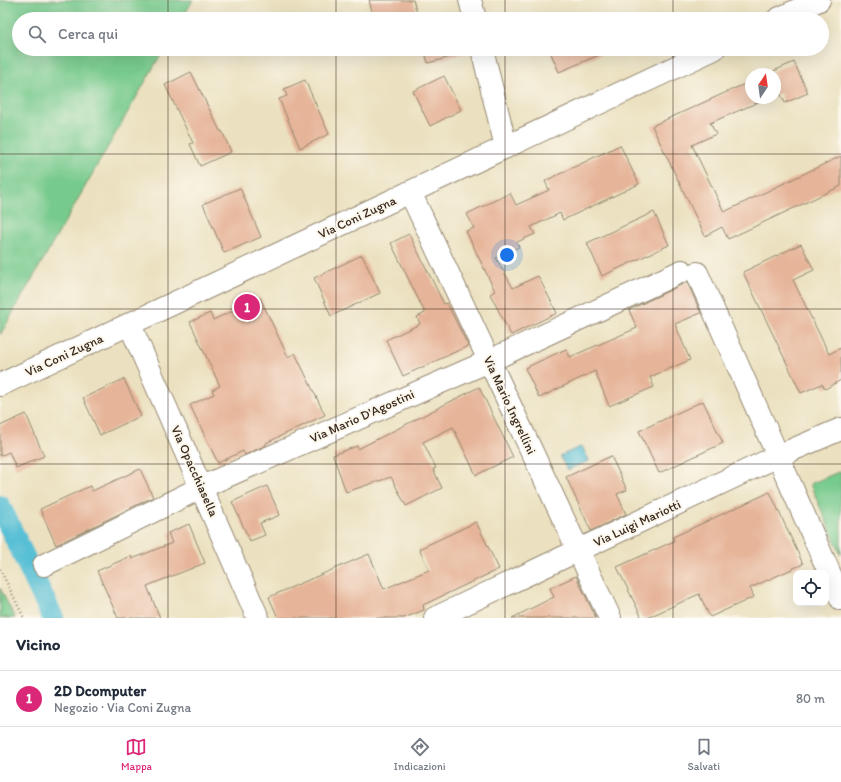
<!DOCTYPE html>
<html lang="it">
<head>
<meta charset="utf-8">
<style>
	body { margin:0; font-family:Itim,sans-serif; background:#f2f2f3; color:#1f2937 }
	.controls { position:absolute; right:12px; bottom:12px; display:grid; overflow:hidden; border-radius:8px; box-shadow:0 4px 16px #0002 }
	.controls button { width:36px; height:36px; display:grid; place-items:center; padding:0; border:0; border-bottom:1px solid #e0e1e3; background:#fff; color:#1f2937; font:20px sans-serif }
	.compass { position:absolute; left:745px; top:68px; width:36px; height:36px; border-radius:50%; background:#fff; box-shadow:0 4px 16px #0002; rotate:13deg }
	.you { position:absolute; left:507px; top:255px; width:14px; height:14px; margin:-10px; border:3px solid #fff; border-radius:50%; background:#1a73e8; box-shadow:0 0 0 6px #1a73e833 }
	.badge { display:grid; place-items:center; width:26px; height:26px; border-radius:50%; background:#db2777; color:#fff; font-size:13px; font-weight:700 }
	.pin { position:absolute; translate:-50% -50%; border:2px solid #fff; box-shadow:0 1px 4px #0006 }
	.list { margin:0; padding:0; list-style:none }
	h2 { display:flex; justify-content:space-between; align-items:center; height:52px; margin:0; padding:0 16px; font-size:17px }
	h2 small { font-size:13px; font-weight:400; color:#747a83 }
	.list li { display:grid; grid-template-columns:26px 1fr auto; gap:12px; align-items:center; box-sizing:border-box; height:56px; padding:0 16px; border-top:1px solid #e0e1e3 }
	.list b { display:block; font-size:15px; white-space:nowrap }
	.list p { margin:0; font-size:13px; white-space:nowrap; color:#747a83 }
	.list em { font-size:13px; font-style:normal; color:#747a83 }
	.icon { flex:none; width:22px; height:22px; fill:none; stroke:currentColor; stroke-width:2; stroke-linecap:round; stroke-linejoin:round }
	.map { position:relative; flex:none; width:841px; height:618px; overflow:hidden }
	.search { position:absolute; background:#fff; box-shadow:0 4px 16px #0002; left:12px; right:12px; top:12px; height:44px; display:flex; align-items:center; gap:10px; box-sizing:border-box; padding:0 14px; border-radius:22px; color:#747a83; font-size:15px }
	.sheet { height:108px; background:#fff }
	nav { display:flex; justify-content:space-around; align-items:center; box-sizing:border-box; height:56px; border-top:1px solid #e0e1e3; background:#fff; font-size:11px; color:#747a83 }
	nav a { display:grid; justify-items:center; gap:2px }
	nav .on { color:#db2777 }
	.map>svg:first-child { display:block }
	.green { fill:#77ca8d; stroke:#597a56 }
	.water { fill:#58c0d5; stroke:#4a757a }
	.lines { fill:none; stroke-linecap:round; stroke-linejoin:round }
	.canal { stroke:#58c0d5; stroke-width:22 }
	.building { fill:#e6b498 }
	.minor-casing { stroke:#93866f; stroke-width:24 }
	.path { stroke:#93866f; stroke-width:2.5; stroke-dasharray:1 3; stroke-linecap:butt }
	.minor { stroke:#fff; stroke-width:22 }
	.grid { fill:none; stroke:#3b2a1e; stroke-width:1; stroke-opacity:0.55 }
	.labels { text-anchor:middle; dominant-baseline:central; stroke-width:4; stroke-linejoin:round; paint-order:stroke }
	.street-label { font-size:13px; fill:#3b2a1e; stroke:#fbf7ec }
</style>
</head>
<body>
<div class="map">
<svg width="841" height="618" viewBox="0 0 841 618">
	<rect width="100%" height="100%" fill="#fbf7ec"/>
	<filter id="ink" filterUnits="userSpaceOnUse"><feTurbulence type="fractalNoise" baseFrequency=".025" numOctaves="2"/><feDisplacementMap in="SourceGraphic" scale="8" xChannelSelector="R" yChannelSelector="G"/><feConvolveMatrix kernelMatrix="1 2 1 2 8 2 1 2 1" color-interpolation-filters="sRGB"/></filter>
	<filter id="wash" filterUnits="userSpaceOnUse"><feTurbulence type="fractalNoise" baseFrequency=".012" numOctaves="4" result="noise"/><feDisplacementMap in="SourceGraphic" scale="16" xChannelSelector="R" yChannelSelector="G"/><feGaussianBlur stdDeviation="0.9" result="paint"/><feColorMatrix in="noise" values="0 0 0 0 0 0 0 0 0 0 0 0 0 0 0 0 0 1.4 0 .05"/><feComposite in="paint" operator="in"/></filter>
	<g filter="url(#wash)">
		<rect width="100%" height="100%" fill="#ebe1c0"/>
		<!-- green -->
		<g class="green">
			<path d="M0,0h193l-11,19h-163v30h145l-164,286z"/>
			<path d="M841,471v84l-31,-71z"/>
			<path d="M0,588l15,30h-15z"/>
		</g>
		<!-- water -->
		<path class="water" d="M582,446l7,15 -22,9 -7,-14z"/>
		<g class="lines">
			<!-- canal -->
			<path class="canal" d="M0,506l53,112"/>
		</g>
		<g id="blocks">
			<!-- building -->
			<g class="building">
				<path d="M369,0h44l6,19h-45z"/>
				<path d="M424,49h46v3l-42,11z"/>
				<path d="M549,49h64l-54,23z"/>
				<path d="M794,62l14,31 -23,10 -5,-10 -5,2v-21h-8z"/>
				<path d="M191,72l29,59h2l9,21 -31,14 -10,-22 3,-1 -28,-58z"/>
				<path d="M444,76l17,34 -31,16 -17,-35z"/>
				<path d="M305,80l24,54 -29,14 -21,-49 8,-3 -3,-7z"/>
				<path d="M751,81v17h17l-58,25 6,11 -24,11 32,67 117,-56v30l-113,53 -6,-12 -17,9 -53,-110z"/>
				<path d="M620,145l19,39 -76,36 -3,-7 -29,14 4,7 -18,8 2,5 -23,11 17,30 25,-12 19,37 -46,22 -21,-41 5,-3 -29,-60 8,-3 -7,-14 43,-21 6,12 33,-15 -4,-9z"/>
				<path d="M240,188l21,49 -37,16 -21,-49z"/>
				<path d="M654,212l15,33 -67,31 -15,-33z"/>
				<path d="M409,234l35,70 3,-1 21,43 -65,30 -17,-36 34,-16 -3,-7 8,-4 -34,-70z"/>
				<path d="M801,244l13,26 -21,10 36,74 12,-6v32l-16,9 -3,-5 -21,9 -58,-121z"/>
				<path d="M362,255l18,38 -49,23 -17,-38z"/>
				<path d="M687,282l14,31 -26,11 15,36 -40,17 4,10 -45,19 -14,-35 -56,27 -14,-30 41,-19 4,8 67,-29 -8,-18z"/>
				<path d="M260,298l28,59 7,-4 30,62 -59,28v2l-21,10 -2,-4 -25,12 -28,-58 24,-11 -2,-4 8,-4 -30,-64 20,-9 3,7z"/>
				<path d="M124,379l17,37 -41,19 -17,-37z"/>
				<path d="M479,387l34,70 -37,18 -23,-48 -30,15 13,26 -3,1 9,19 -36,18 -15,-29 -45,15 -13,-37 24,-9 1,3z"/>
				<path d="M703,401l20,42 -64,30 -20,-42z"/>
				<path d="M26,414l18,42 -28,12 -7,-16 -9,4v-30z"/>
				<path d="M611,456l16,34 -10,4 9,20 -35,17 -25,-54z"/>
				<path d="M140,469l13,28 -97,48 -16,-36 50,-23 2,5z"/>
				<path d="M267,486l13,29 -20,8 5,12 -15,6 -18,-39z"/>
				<path d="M770,492l33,72 -53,24 4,9 -44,20 -11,-23 -52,24h-5l-25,-51 57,-26 -1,-4z"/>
				<path d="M476,522l23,47 -76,36 1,5 -20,8h-126l-9,-21 100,-43 15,35 45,-19 -10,-21z"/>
				<path d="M189,524l16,39 -58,23 13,32h-42l-21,-47 34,-15 1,3 40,-16 -4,-10z"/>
				<path d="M576,576l20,42h-84l42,-21 -4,-9z"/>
			</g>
		</g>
	</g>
	<g filter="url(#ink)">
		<use href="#blocks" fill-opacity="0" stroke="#93866f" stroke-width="1"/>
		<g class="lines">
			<!-- minor casing -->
			<g class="minor-casing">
				<g id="minor">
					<path d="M470,0l5,19"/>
					<path d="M778,19l41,-19"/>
					<path d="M482,49l24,98"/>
					<path d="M410,192l200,426"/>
					<path d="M697,273l144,326"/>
					<path d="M130,325l128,293"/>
					<path d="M0,385l714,-336"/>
					<path d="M44,565l158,-78 287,-126 193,-90"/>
					<path d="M435,618l343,-162 63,-27"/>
				</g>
			</g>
			<!-- path -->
			<path class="path" d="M0,569l24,49"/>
			<!-- minor -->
			<use href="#minor" class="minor"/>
		</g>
	</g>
	<!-- grid -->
	<path class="grid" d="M168,0v19M336,0v19M505,0v19M673,0v19M168,49v569M336,49v569M505,49v569M673,49v569M0,154h841M0,309h841M0,464h841"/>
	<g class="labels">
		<!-- street labels -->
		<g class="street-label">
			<text transform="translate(357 217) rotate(-25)">Via Coni Zugna</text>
			<text transform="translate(64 355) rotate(-25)">Via Coni Zugna</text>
			<text transform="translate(510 405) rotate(65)">Via Mario Ingrellini</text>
			<text transform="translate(362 416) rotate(-24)">Via Mario D'Agostini</text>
			<text transform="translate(195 471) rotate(66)">Via Opacchiasella</text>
			<text transform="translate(637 523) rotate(-25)">Via Luigi Mariotti</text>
		</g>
	</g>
</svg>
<div class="controls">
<button><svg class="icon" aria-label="locate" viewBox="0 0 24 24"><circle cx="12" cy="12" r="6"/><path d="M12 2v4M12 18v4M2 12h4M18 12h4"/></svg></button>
</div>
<svg class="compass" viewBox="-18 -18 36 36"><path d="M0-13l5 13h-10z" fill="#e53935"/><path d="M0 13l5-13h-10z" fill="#747a83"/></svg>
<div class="you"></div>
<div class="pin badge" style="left:247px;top:307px">1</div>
<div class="search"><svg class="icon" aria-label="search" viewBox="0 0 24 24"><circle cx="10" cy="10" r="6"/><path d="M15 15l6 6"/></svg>Cerca qui</div>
</div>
<section class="sheet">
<h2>Vicino<small></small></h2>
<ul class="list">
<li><span class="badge">1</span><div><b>2D Dcomputer</b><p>Negozio · Via Coni Zugna</p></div><em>80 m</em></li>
</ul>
</section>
<nav>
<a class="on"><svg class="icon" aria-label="map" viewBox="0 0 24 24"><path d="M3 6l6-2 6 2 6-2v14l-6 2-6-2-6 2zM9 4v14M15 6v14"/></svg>Mappa</a>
<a><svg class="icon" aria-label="directions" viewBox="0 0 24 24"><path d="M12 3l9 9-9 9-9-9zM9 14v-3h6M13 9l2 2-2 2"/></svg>Indicazioni</a>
<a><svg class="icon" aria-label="saved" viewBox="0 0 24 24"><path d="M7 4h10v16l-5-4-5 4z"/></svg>Salvati</a>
</nav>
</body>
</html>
